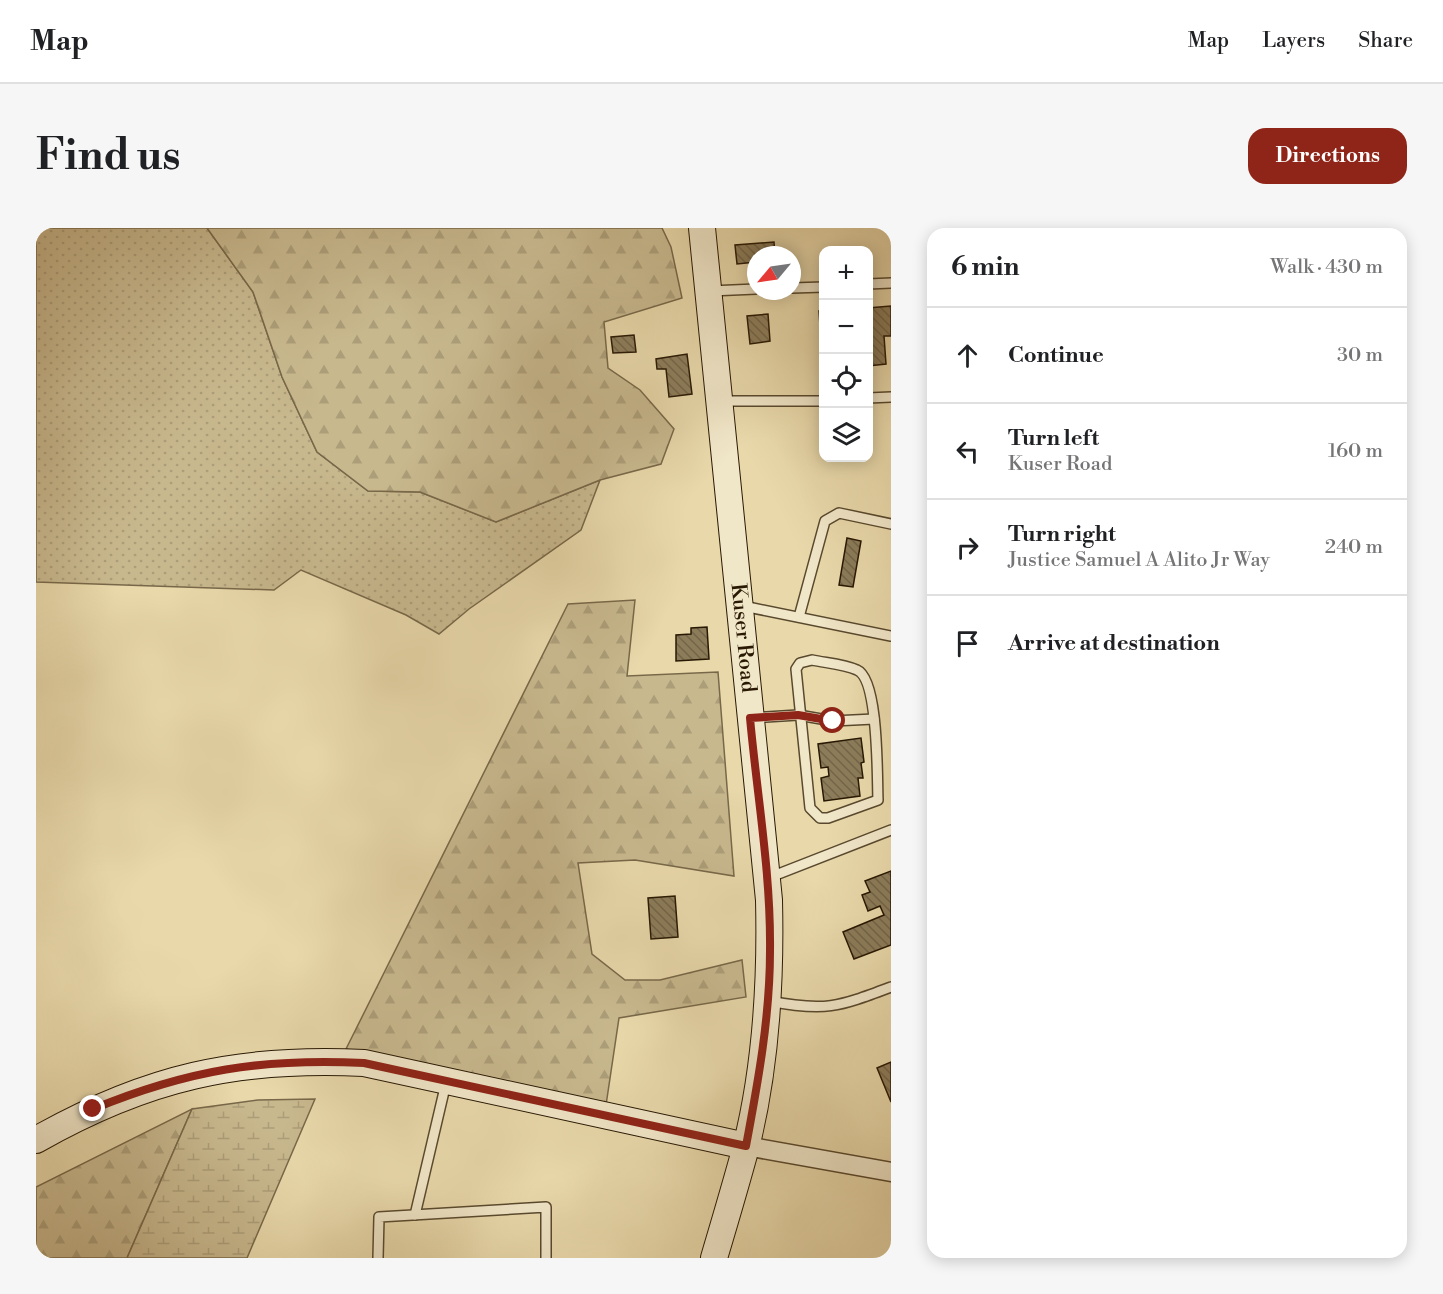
<!DOCTYPE html>
<html lang="en">
<head>
<meta charset="utf-8">
<style>
	body { margin:0; font-family:"Libre Bodoni",serif; background:#f6f6f6; color:#202124 }
	.controls { position:absolute; right:18px; top:18px; display:grid; overflow:hidden; border-radius:12px; box-shadow:0 3px 15px #0003 }
	.controls button { width:54px; height:54px; display:grid; place-items:center; padding:0; border:0; border-bottom:2px solid #e0e0e0; background:#fff; color:#202124; font:30px sans-serif }
	.compass { position:absolute; left:711px; top:18px; width:54px; height:54px; border-radius:50%; background:#fff; box-shadow:0 3px 15px #0003; rotate:241deg }
	.stop { position:absolute; width:18px; height:18px; margin:-14px; border:4px solid #8f2418; border-radius:50%; background:#fff }
	.stop.end { background:#8f2418; border-color:#fff; box-shadow:0 2px 6px #0008 }
	.list { margin:0; padding:0; list-style:none }
	h2 { display:flex; justify-content:space-between; align-items:center; height:78px; margin:0; padding:0 24px; font-size:26px }
	h2 small { font-size:20px; font-weight:400; color:#757577 }
	.list li { display:grid; grid-template-columns:39px 1fr auto; gap:18px; align-items:center; box-sizing:border-box; height:96px; padding:0 24px; border-top:2px solid #e0e0e0 }
	.list b { display:block; font-size:22px; white-space:nowrap }
	.list p { margin:0; font-size:20px; white-space:nowrap; color:#757577 }
	.list em { font-size:20px; font-style:normal; color:#757577 }
	.icon { flex:none; width:33px; height:33px; fill:none; stroke:currentColor; stroke-width:2; stroke-linecap:round; stroke-linejoin:round }
	.map { position:relative; flex:none; width:855px; height:1030px; overflow:hidden; border-radius:18px }
	header { display:flex; align-items:center; gap:36px; box-sizing:border-box; height:84px; padding:0 30px; background:#fff; border-bottom:2px solid #e0e0e0 }
	header strong { font-size:28px }
	nav { display:flex; gap:33px; margin-inline-start:auto; font-size:21px }
	.intro { display:flex; align-items:center; justify-content:space-between; box-sizing:border-box; height:144px; padding:0 36px }
	h1 { margin:0; font-size:42px }
	.button { padding:15px 27px; border-radius:18px; background:#8f2418; color:#fff; font-size:21px; font-weight:700 }
	main { display:flex; gap:36px; padding:0 36px }
	aside { flex:1; background:#fff; border-radius:18px; box-shadow:0 3px 15px #0003 }
	.map>svg:first-child { display:block }
	.grass { fill:url(#grass-dots); stroke:#786849; stroke-width:1.5 }
	.forest { fill:url(#forest-firs); stroke:#786849; stroke-width:1.5 }
	.wetland { fill:url(#wetland-marsh); stroke:#786849; stroke-width:1.5 }
	.building { fill:url(#building-back-hatch); stroke:#291904; stroke-width:1.5 }
	.lines { fill:none; stroke-linecap:round; stroke-linejoin:round }
	.lane-casing { stroke:#59492e; stroke-width:12 }
	.street-casing { stroke:#59492e; stroke-width:21 }
	.secondary-casing { stroke:#291904; stroke-width:28 }
	.lane { stroke:#f0e6c8; stroke-width:9 }
	.street { stroke:#f0e6c8; stroke-width:18 }
	.secondary { stroke:#f0e6c8; stroke-width:26 }
	.route { stroke:#8f2418; stroke-width:8 }
	.labels { text-anchor:middle; dominant-baseline:central; stroke-width:4.5; stroke-linejoin:round; paint-order:stroke }
	.street-label { font-size:21px; fill:#291904; stroke:#f0e6c8 }
</style>
</head>
<body>
<header>
<strong>Map</strong>
<nav><a>Map</a><a>Layers</a><a>Share</a></nav>
</header>
<div class="intro"><h1>Find us</h1><a class="button">Directions</a></div>
<main>
<div class="map">
<svg width="855" height="1030" viewBox="0 0 855 1030">
	<defs>
		<pattern id="grass-dots" width="8" height="8" patternUnits="userSpaceOnUse" patternTransform="scale(1.5)"><rect width="8" height="8" fill="#c8b88e"/><path d="M2 2h.1M6 6h.1" fill="none" stroke="#ac9e79" stroke-width="1.8" stroke-linecap="round"/></pattern>
		<pattern id="forest-firs" width="22" height="20" patternUnits="userSpaceOnUse" patternTransform="scale(1.5)"><rect width="22" height="20" fill="#c8b88e"/><path d="M5 1l3.5 6h-7zM16 11l3.5 6h-7z" fill="#ac9e79"/></pattern>
		<pattern id="wetland-marsh" width="20" height="14" patternUnits="userSpaceOnUse" patternTransform="scale(1.5)"><rect width="20" height="14" fill="#c8b88e"/><path d="M1 5h8M5 5V1M11 12h8M15 12V8" fill="none" stroke="#ac9e79"/></pattern>
		<pattern id="building-back-hatch" width="6" height="6" patternUnits="userSpaceOnUse" patternTransform="scale(1.5)"><rect width="6" height="6" fill="#8c7c5a"/><path d="M-1 5l2 2M0 0l6 6M5-1l2 2" fill="none" stroke="#726548"/></pattern>
	</defs>
	<rect width="100%" height="100%" fill="#e8d8aa"/>
	<filter id="stains"><feTurbulence type="fractalNoise" baseFrequency=".00333" numOctaves="4"/><feColorMatrix values="0 0 0 0 .2 0 0 0 0 .09 0 0 0 0 .02 0 0 0 .5 -.17"/></filter>
	<radialGradient id="worn" r=".72"><stop offset=".6" stop-color="#630" stop-opacity="0"/><stop offset="1" stop-color="#630" stop-opacity=".3"/></radialGradient>
	<!-- grass -->
	<path class="grass" d="M0,0h171l46,64 29,85 35,75 51,39 52,1 76,30 104,-42 -19,50 -112,79 -30,25 -33,-19 -105,-45 -27,20 -238,-8z"/>
	<!-- forest -->
	<g class="forest">
		<path d="M171,0h455l9,19 11,51 -78,24 4,46 32,22 34,39 -13,35 -61,16 -104,42 -76,-30 -52,-1 -51,-39 -35,-75 -29,-85z"/>
		<path d="M599,372l-8,76 91,-4 16,204 -99,-16 -57,3 14,91 33,26h35l82,-20 4,37 -127,21 -13,87 -260,-56 222,-445z"/>
		<path d="M156,881l-65,149h-91v-71z"/>
	</g>
	<!-- wetland -->
	<path class="wetland" d="M279,871l-68,159h-120l65,-149 66,-9z"/>
	<!-- building -->
	<g class="building">
		<path d="M738,14l1,13h-19v7l-19,2 -2,-19z"/>
		<path d="M855,78v30h-7l2,28 -18,2v-58z"/>
		<path d="M783,83h5v58h-1z"/>
		<path d="M732,86l2,27 -20,3 -3,-28z"/>
		<path d="M598,107l2,17 -23,1 -2,-16z"/>
		<path d="M651,126l5,40 -23,3 -3,-28h-9l-1,-10z"/>
		<path d="M811,310l14,3 -8,46 -14,-2z"/>
		<path d="M671,399l2,32 -33,2v-26l15,-1v-6z"/>
		<path d="M825,510l3,24 -3,1 2,15h-5l2,18 -36,5 -3,-23 8,-2 -1,-9 -7,1 -3,-24z"/>
		<path d="M855,643v74l-37,14 -11,-27 41,-17 -4,-9 -12,5 -6,-16 8,-3 -5,-11z"/>
		<path d="M639,668l3,41 -27,2 -3,-41z"/>
		<path d="M855,834v40l-14,-34z"/>
	</g>
	<g class="lines">
		<!-- lane casing -->
		<g class="lane-casing">
			<g id="lane">
				<path d="M832,56l23,-1"/>
				<path d="M756,60l32,-1"/>
				<path d="M674,63l46,-2"/>
				<path d="M832,170l23,-1"/>
				<path d="M685,173h103"/>
				<path d="M707,378l148,30"/>
				<path d="M763,389l26,-96 14,-8 52,11"/>
				<path d="M776,432c14,3 32,4 45,10 22,9 20,107 21,130l-50,18h-8l-10,-10 -14,-139 4,-6z"/>
				<path d="M716,490l46,-3 35,6 41,-2"/>
				<path d="M732,650l123,-48"/>
				<path d="M733,773c56,11 69,6 122,-14"/>
				<path d="M379,987l31,-132"/>
				<path d="M342,1030l1,-41 167,-10v51"/>
			</g>
		</g>
		<!-- street casing -->
		<g class="street-casing">
			<path id="street" d="M710,918l145,26"/>
		</g>
		<!-- secondary casing -->
		<g class="secondary-casing">
			<g id="secondary">
				<path id="s1" d="M666,0l67,672c2,83 -3,167 -23,247 -10,37 -21,74 -32,111"/>
				<path d="M0,912c111,-63 202,-83 328,-77l382,83"/>
			</g>
		</g>
		<!-- lane -->
		<use href="#lane" class="lane"/>
		<!-- street -->
		<use href="#street" class="street"/>
		<!-- secondary -->
		<use href="#secondary" class="secondary"/>
	</g>
	<g class="lines">
		<!-- route -->
		<path class="route" d="M57,881c95,-39 169,-51 271,-46l382,83c12,-64 24,-129 24,-195 1,-78 -13,-156 -20,-233l48,-3 35,6"/>
	</g>
	<g class="labels">
		<!-- street labels -->
		<g class="street-label">
			<text stroke="none"><textPath href="#s1" startOffset="412">Kuser Road</textPath></text>
		</g>
	</g>
	<rect width="100%" height="100%" filter="url(#stains)"/>
	<rect width="100%" height="100%" fill="url(#worn)"/>
</svg>
<div class="controls">
<button>+</button>
<button>−</button>
<button><svg class="icon" aria-label="locate" viewBox="0 0 24 24"><circle cx="12" cy="12" r="6"/><path d="M12 2v4M12 18v4M2 12h4M18 12h4"/></svg></button>
<button><svg class="icon" aria-label="layers" viewBox="0 0 24 24"><path d="M12 4l9 5-9 5-9-5zM3 14l9 5 9-5"/></svg></button>
</div>
<svg class="compass" viewBox="-18 -18 36 36"><path d="M0-13l5 13h-10z" fill="#e53935"/><path d="M0 13l5-13h-10z" fill="#757577"/></svg>
<div class="stop" style="left:797px;top:493px"></div>
<div class="stop end" style="left:57px;top:881px"></div>
</div>
<aside>
<h2>6 min<small>Walk · 430 m</small></h2>
<ul class="list">
<li><svg class="icon" aria-label="ahead" viewBox="0 0 24 24"><path d="M12 20V5M6 11l6-6 6 6"/></svg><div><b>Continue</b></div><em>30 m</em></li>
<li><svg class="icon" aria-label="left" viewBox="0 0 24 24"><path d="M17 20v-9H6M10 6l-5 5 5 5"/></svg><div><b>Turn left</b><p>Kuser Road</p></div><em>160 m</em></li>
<li><svg class="icon" aria-label="right" viewBox="0 0 24 24"><path d="M7 20v-9h11M14 6l5 5-5 5"/></svg><div><b>Turn right</b><p>Justice Samuel A Alito Jr Way</p></div><em>240 m</em></li>
<li><svg class="icon" aria-label="arrive" viewBox="0 0 24 24"><path d="M6 21V4h12l-3 4 3 4H6"/></svg><div><b>Arrive at destination</b></div></li>
</ul>
</aside>
</main>
</body>
</html>
